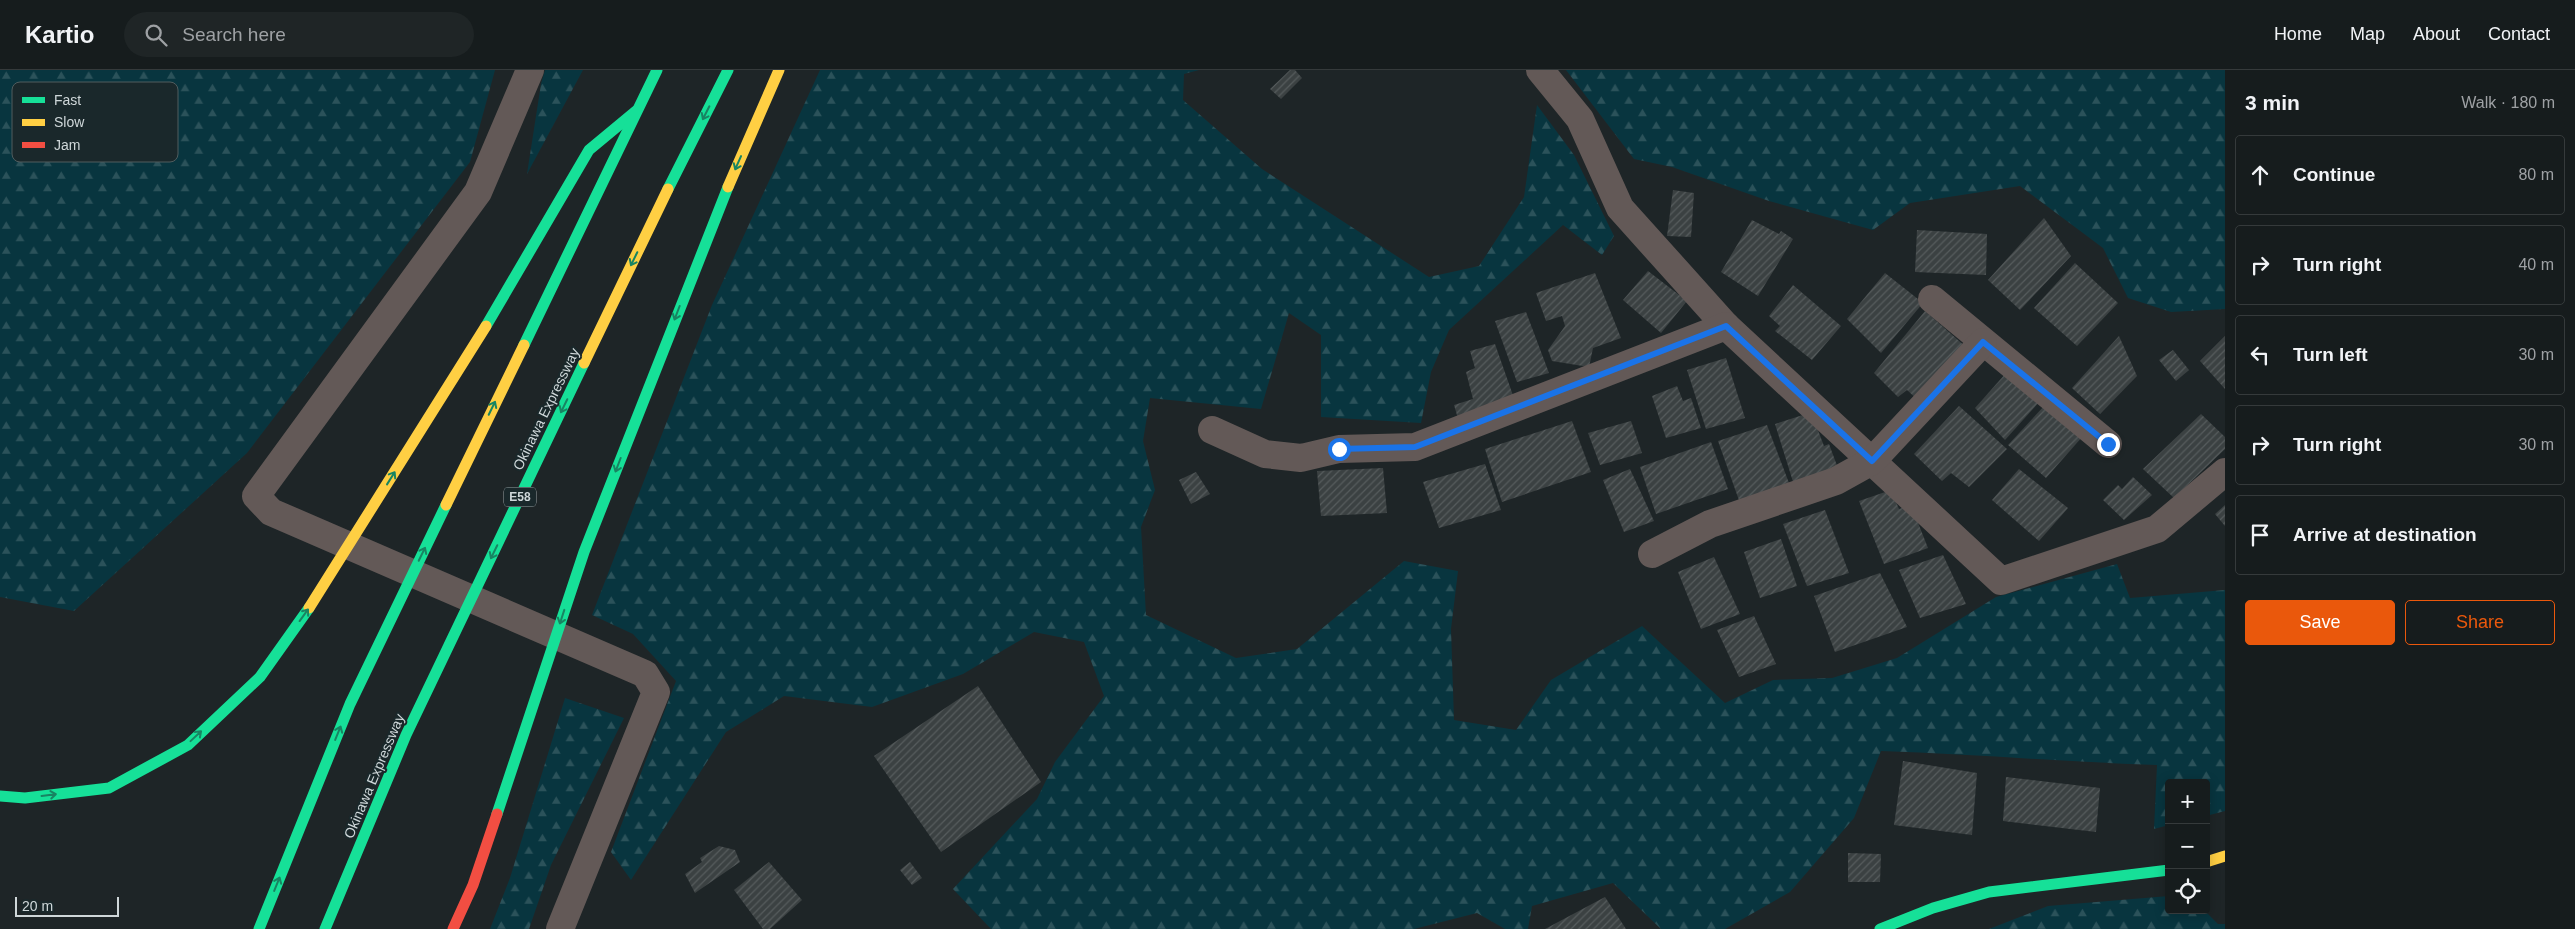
<!DOCTYPE html>
<html lang="en">
<head>
<meta charset="utf-8">
<style>
	body { margin:0; font-family:Helvetica,sans-serif; background:#1f2526; color:#f1f3f6 }
	.controls { position:absolute; right:15px; bottom:15px; display:grid; overflow:hidden; border-radius:5px; box-shadow:0 2px 12px #0003 }
	.controls button { width:45px; height:45px; display:grid; place-items:center; padding:0; border:0; border-bottom:1px solid #353a3b; background:#161c1d; color:#f1f3f6; font:25px sans-serif }
	.scale { position:absolute; left:15px; bottom:12px; width:104px; box-sizing:border-box; padding-left:5px; border:2px solid #cfd7d9; border-top:0; font-size:14px; line-height:18px; white-space:nowrap; color:#cfd7d9; -webkit-text-stroke:4px #1a282b; paint-order:stroke }
	.stop { position:absolute; width:15px; height:15px; margin:-11px; border:4px solid #1a73e8; border-radius:50%; background:#fff }
	.stop.end { background:#1a73e8; border-color:#fff; box-shadow:0 1px 5px #0008 }
	.list { margin:0; padding:0; list-style:none }
	h2 { display:flex; justify-content:space-between; align-items:center; height:65px; margin:0; padding:0 20px; font-size:21px }
	h2 small { font-size:16px; font-weight:400; color:#9ea1a4 }
	.list li { display:grid; grid-template-columns:32px 1fr auto; gap:15px; align-items:center; box-sizing:border-box; height:80px; margin:0 10px 10px; padding:0 10px; border:1px solid #353a3b; border-radius:5px }
	.list b { display:block; font-size:19px; white-space:nowrap }
	.list em { font-size:16px; font-style:normal; color:#9ea1a4 }
	.actions { display:flex; gap:10px; padding:15px 20px }
	.actions a { flex:1; padding:11px 0; border:1px solid #ea580c; border-radius:5px; text-align:center; font-size:18px; color:#ea580c }
	.actions .main { background:#ea580c; color:#fff }
	.icon { flex:none; width:28px; height:28px; fill:none; stroke:currentColor; stroke-width:2; stroke-linecap:round; stroke-linejoin:round }
	.map { position:relative; flex:none; width:2225px; height:859px; overflow:hidden }
	header { display:flex; align-items:center; gap:30px; box-sizing:border-box; height:70px; padding:0 25px; background:#161c1d; border-bottom:1px solid #353a3b }
	header strong { font-size:24px }
	nav { display:flex; gap:28px; margin-inline-start:auto; font-size:18px }
	.search { width:350px; height:45px; background:#1f2526; display:flex; align-items:center; gap:12px; box-sizing:border-box; padding:0 18px; border-radius:28px; color:#9ea1a4; font-size:19px }
	main { display:flex }
	aside { flex:1; background:#161c1d }
	.map>svg:first-child { display:block }
	.forest { fill:url(#forest-firs) }
	.building { fill:url(#building-hatch) }
	.lines { fill:none; stroke-linecap:round; stroke-linejoin:round }
	.street { stroke:#635957; stroke-width:28 }
	.fast { stroke:#16e098; stroke-width:11 }
	.slow { stroke:#ffcf43; stroke-width:11 }
	.jam { stroke:#f24e42; stroke-width:11 }
	.oneway { stroke:#188462 }
	.route { stroke:#1a73e8; stroke-width:6 }
	.labels { text-anchor:middle; dominant-baseline:central; stroke-width:4; stroke-linejoin:round; paint-order:stroke }
	.shield { fill:#1a282b; stroke:#99a2a5; stroke-width:1 }
	.shield-label { font-size:12px; font-weight:bold; fill:#cfd7d9 }
	.street-label { font-size:14px; fill:#cfd7d9; stroke:#1a282b }
	.key { fill:#1a282b; stroke:#505d5f; stroke-width:1 }
	.key-label { font-size:14px; fill:#cfd7d9 }
</style>
</head>
<body>
<header>
<strong>Kartio</strong>
<div class="search"><svg class="icon" aria-label="search" viewBox="0 0 24 24"><circle cx="10" cy="10" r="6"/><path d="M15 15l6 6"/></svg>Search here</div>
<nav><a>Home</a><a>Map</a><a>About</a><a>Contact</a></nav>
</header>
<main>
<div class="map">
<svg width="2225" height="859" viewBox="0 0 2225 859">
	<defs>
		<pattern id="forest-firs" width="22" height="20" patternUnits="userSpaceOnUse" patternTransform="scale(1.25)"><rect width="22" height="20" fill="#08353f"/><path d="M5 1l3.5 6h-7zM16 11l3.5 6h-7z" fill="#2b525a"/></pattern>
		<pattern id="building-hatch" width="6" height="6" patternUnits="userSpaceOnUse" patternTransform="scale(1.25)"><rect width="6" height="6" fill="#3b4142"/><path d="M-1 1l2-2M0 6l6-6M5 7l2-2" fill="none" stroke="#565c5d"/></pattern>
	</defs>
	<rect width="100%" height="100%" fill="#1e2527"/>
	<!-- forest -->
	<g class="forest">
		<path d="M0,0h495l-25,92 -223,291 -173,158 -74,-14z"/>
		<path d="M545,0h38l-56,104 14,-90z"/>
		<path d="M820,0h379l-15,4 -1,26 79,69 167,108 50,-11 45,-69 13,-92 37,50 40,81 -12,19 -39,-30 -114,105 -18,42 -10,51 -100,-6v-82l-32,-22 -28,96 -111,-11 -7,43 12,49 -14,37 5,88 90,43 61,-9 107,-88 54,10 -7,58 3,91 62,10 35,-50 91,-54 83,77 48,-23 59,-2 65,-20 99,-61 121,-33 13,34 95,-8v221l-19,5v-33h-37v42l-15,4 3,-64c-92,-3 -184,-11 -276,-14l-27,67 -64,74 -65,37h-64l-48,-46 -81,23 -4,23h-23l-28,-16 -63,16h-423l-38,-40 84,-90 18,-37 49,-66 -20,-54 -50,-10 -71,42 -91,33 -88,-11 -58,36 -95,148 -20,-28 65,-171 -43,-47 -41,-19 120,-310z"/>
		<path d="M1566,0h659v239l-54,3 -43,-14 -25,-50 -83,-62 -110,17 -37,27 -104,-29 -97,-34 -38,-8z"/>
		<path d="M565,628l59,20 -73,147 -22,64h-39l20,-51z"/>
		<path d="M2169,826v14h35l14,14h7v5h-236l59,-23z"/>
	</g>
	<!-- building -->
	<g class="building">
		<path d="M1290,0h5l7,8 -21,21 -11,-10z"/>
		<path d="M1673,120l21,3 -3,44 -24,-1z"/>
		<path d="M2044,148l27,38 -51,54 -32,-30z"/>
		<path d="M1752,150l27,14 2,-3 12,8 -35,57 -37,-24z"/>
		<path d="M1917,160l70,4 -1,41 -71,-3z"/>
		<path d="M2075,193l43,40 -41,43 -43,-38z"/>
		<path d="M1648,201l39,30 -26,32 -38,-33z"/>
		<path d="M1595,203l26,65 -28,10 -4,19 -37,-6 -4,-11 17,-24 -3,-10 -16,5 -10,-28z"/>
		<path d="M1885,203l38,30 -42,50 -34,-34z"/>
		<path d="M1793,215l48,41 -29,34 -37,-29 5,-5 -11,-10z"/>
		<path d="M1925,241l42,37 -47,54 -13,-12 -9,7 -24,-24z"/>
		<path d="M1526,242l23,61 -32,9 -22,-61z"/>
		<path d="M2119,266l18,40 -37,38 -28,-26z"/>
		<path d="M2225,266v53l-25,-28z"/>
		<path d="M1495,274l21,60 -57,18 -5,-17 19,-6 -7,-27 9,-4 -5,-17z"/>
		<path d="M2173,280l16,20 -13,11 -17,-21z"/>
		<path d="M1726,288l19,60 -39,11 -19,-59z"/>
		<path d="M2007,302l33,29 -35,39 -30,-32z"/>
		<path d="M1677,316l6,15 8,-3 10,30 -35,10 -14,-42z"/>
		<path d="M2045,335l38,31 -37,42 -38,-33z"/>
		<path d="M1959,336l48,43 -38,38 -18,-14 -9,8 -28,-27z"/>
		<path d="M1806,344l7,3 11,29 5,-2 10,27 -45,14 -19,-61z"/>
		<path d="M2201,344l24,23v12l-51,49 -31,-29z"/>
		<path d="M1572,351l19,51 -89,30 -17,-53z"/>
		<path d="M1631,351l11,32 -42,12 -12,-32z"/>
		<path d="M1767,355l25,66 -51,15 -23,-65z"/>
		<path d="M1711,372l17,47 -72,25 -16,-47z"/>
		<path d="M1485,394l16,46 -62,18 -16,-46z"/>
		<path d="M1383,398l4,45 -66,3 -4,-45z"/>
		<path d="M1630,399l24,52 -30,11 -21,-52z"/>
		<path d="M2019,399l49,39 -29,33 -47,-41z"/>
		<path d="M1196,402l14,22 -19,10 -12,-24z"/>
		<path d="M2133,407l19,18 -28,25 -21,-20 15,-15 4,4z"/>
		<path d="M1891,420l8,19 12,-4 17,43 -44,16 -25,-63z"/>
		<path d="M2225,435v21l-10,-12z"/>
		<path d="M1825,440l24,63 -42,13 -24,-62z"/>
		<path d="M1781,469l16,47 -37,12 -16,-46z"/>
		<path d="M1943,485l23,49 -46,14 -21,-48z"/>
		<path d="M1714,487l26,57 -39,15 -23,-57z"/>
		<path d="M1880,503l27,54 -72,25 -21,-56z"/>
		<path d="M1754,546l22,48 -37,13 -22,-47z"/>
		<path d="M978,616l63,96 -100,70 -67,-96z"/>
		<path d="M1903,691l74,12 -5,62 -78,-10z"/>
		<path d="M2006,707l94,11 -4,44 -93,-11z"/>
		<path d="M719,776l16,4 5,12 -45,31 -10,-19 17,-12 -2,-4z"/>
		<path d="M1848,783l33,1 -1,28h-32z"/>
		<path d="M769,792l33,38 -32,29h-7l-29,-39z"/>
		<path d="M910,792l12,16 -10,7 -12,-15z"/>
		<path d="M1605,827l21,32h-81z"/>
	</g>
	<g class="lines">
		<!-- street -->
		<g class="street">
			<path d="M530,0l-52,122 -222,304 15,16 374,162 11,18 -96,237"/>
			<path d="M1540,0l40,49 40,89 106,118 275,255 156,-52 68,-57"/>
			<path d="M1932,229l176,145"/>
			<path d="M1212,360l53,24 36,4 38,-9 76,-2 311,-121"/>
			<path d="M1652,484l58,-30 126,-43 36,-20 111,-119"/>
		</g>
		<!-- fast -->
		<g class="fast">
			<path d="M668,119l60,-119"/>
			<path d="M486,256l103,-176 47,-39"/>
			<path d="M524,275l133,-275"/>
			<path d="M0,726l25,2 84,-10 79,-43 72,-68 49,-69"/>
			<path d="M497,744l87,-262 144,-365"/>
			<path d="M259,859l91,-225 96,-199"/>
			<path d="M325,859l81,-194 178,-372"/>
			<path d="M1880,859l53,-21 56,-16 180,-22"/>
		</g>
		<!-- slow -->
		<g class="slow">
			<path d="M728,117l51,-117"/>
			<path d="M584,293l84,-174"/>
			<path d="M446,435l78,-160"/>
			<path d="M309,538l177,-282"/>
			<path d="M2206,792l19,-6"/>
		</g>
		<!-- jam -->
		<path class="jam" d="M453,859l20,-44 24,-71"/>
	</g>
	<!-- one-way arrows -->
	<defs><path id="oneway-shaft" d="M-6 0H5M1.5-3L5.5 0L1.5 3" fill="none" stroke-width="1.6" stroke-linecap="round" stroke-linejoin="round" transform="scale(1.25)"/></defs>
	<g class="oneway">
		<use href="#oneway-shaft" transform="translate(706 43) rotate(117)"/>
		<use href="#oneway-shaft" transform="translate(738 93) rotate(114)"/>
		<use href="#oneway-shaft" transform="translate(634 189) rotate(116)"/>
		<use href="#oneway-shaft" transform="translate(677 243) rotate(111)"/>
		<use href="#oneway-shaft" transform="translate(564 336) rotate(116)"/>
		<use href="#oneway-shaft" transform="translate(492 338) rotate(-64)"/>
		<use href="#oneway-shaft" transform="translate(618 395) rotate(111)"/>
		<use href="#oneway-shaft" transform="translate(391 408) rotate(-58)"/>
		<use href="#oneway-shaft" transform="translate(494 482) rotate(116)"/>
		<use href="#oneway-shaft" transform="translate(422 484) rotate(-64)"/>
		<use href="#oneway-shaft" transform="translate(304 545) rotate(-54)"/>
		<use href="#oneway-shaft" transform="translate(562 547) rotate(108)"/>
		<use href="#oneway-shaft" transform="translate(338 663) rotate(-68)"/>
		<use href="#oneway-shaft" transform="translate(196 666) rotate(-43)"/>
		<use href="#oneway-shaft" transform="translate(49 725) rotate(-7)"/>
		<use href="#oneway-shaft" transform="translate(277 814) rotate(-68)"/>
	</g>
	<g class="lines">
		<!-- route -->
		<path class="route" d="M1339,379l76,-2 311,-121 146,135 111,-119 125,102"/>
	</g>
	<g class="labels">
		<!-- shield labels -->
		<rect class="shield" x="504" y="417.5" width="32" height="19" rx="4"/>
		<g class="shield-label">
			<text x="520" y="427">E58</text>
		</g>
		<!-- street labels -->
		<g class="street-label">
			<text transform="translate(546 339) rotate(-64)">Okinawa Expressway</text>
			<text transform="translate(374 706) rotate(-67)">Okinawa Expressway</text>
		</g>
	</g>
	<!-- legend -->
	<rect x="12" y="12" width="166" height="80" rx="8" class="key"/>
	<rect x="22" y="27" width="23" height="6" fill="#16e098"/>
	<rect x="22" y="49" width="23" height="7" fill="#ffcf43"/>
	<rect x="22" y="72" width="23" height="6" fill="#f24e42"/>
	<g class="key-label">
		<text x="54" y="35">Fast</text>
		<text x="54" y="57">Slow</text>
		<text x="54" y="80">Jam</text>
	</g>
</svg>
<div class="controls">
<button>+</button>
<button>−</button>
<button><svg class="icon" aria-label="locate" viewBox="0 0 24 24"><circle cx="12" cy="12" r="6"/><path d="M12 2v4M12 18v4M2 12h4M18 12h4"/></svg></button>
</div>
<div class="scale">20 m</div>
<div class="stop" style="left:1339px;top:379px"></div>
<div class="stop end" style="left:2108px;top:374px"></div>
</div>
<aside>
<h2>3 min<small>Walk · 180 m</small></h2>
<ul class="list">
<li><svg class="icon" aria-label="ahead" viewBox="0 0 24 24"><path d="M12 20V5M6 11l6-6 6 6"/></svg><div><b>Continue</b></div><em>80 m</em></li>
<li><svg class="icon" aria-label="right" viewBox="0 0 24 24"><path d="M7 20v-9h11M14 6l5 5-5 5"/></svg><div><b>Turn right</b></div><em>40 m</em></li>
<li><svg class="icon" aria-label="left" viewBox="0 0 24 24"><path d="M17 20v-9H6M10 6l-5 5 5 5"/></svg><div><b>Turn left</b></div><em>30 m</em></li>
<li><svg class="icon" aria-label="right" viewBox="0 0 24 24"><path d="M7 20v-9h11M14 6l5 5-5 5"/></svg><div><b>Turn right</b></div><em>30 m</em></li>
<li><svg class="icon" aria-label="arrive" viewBox="0 0 24 24"><path d="M6 21V4h12l-3 4 3 4H6"/></svg><div><b>Arrive at destination</b></div></li>
</ul>
<div class="actions"><a class="main">Save</a><a>Share</a></div>
</aside>
</main>
</body>
</html>
